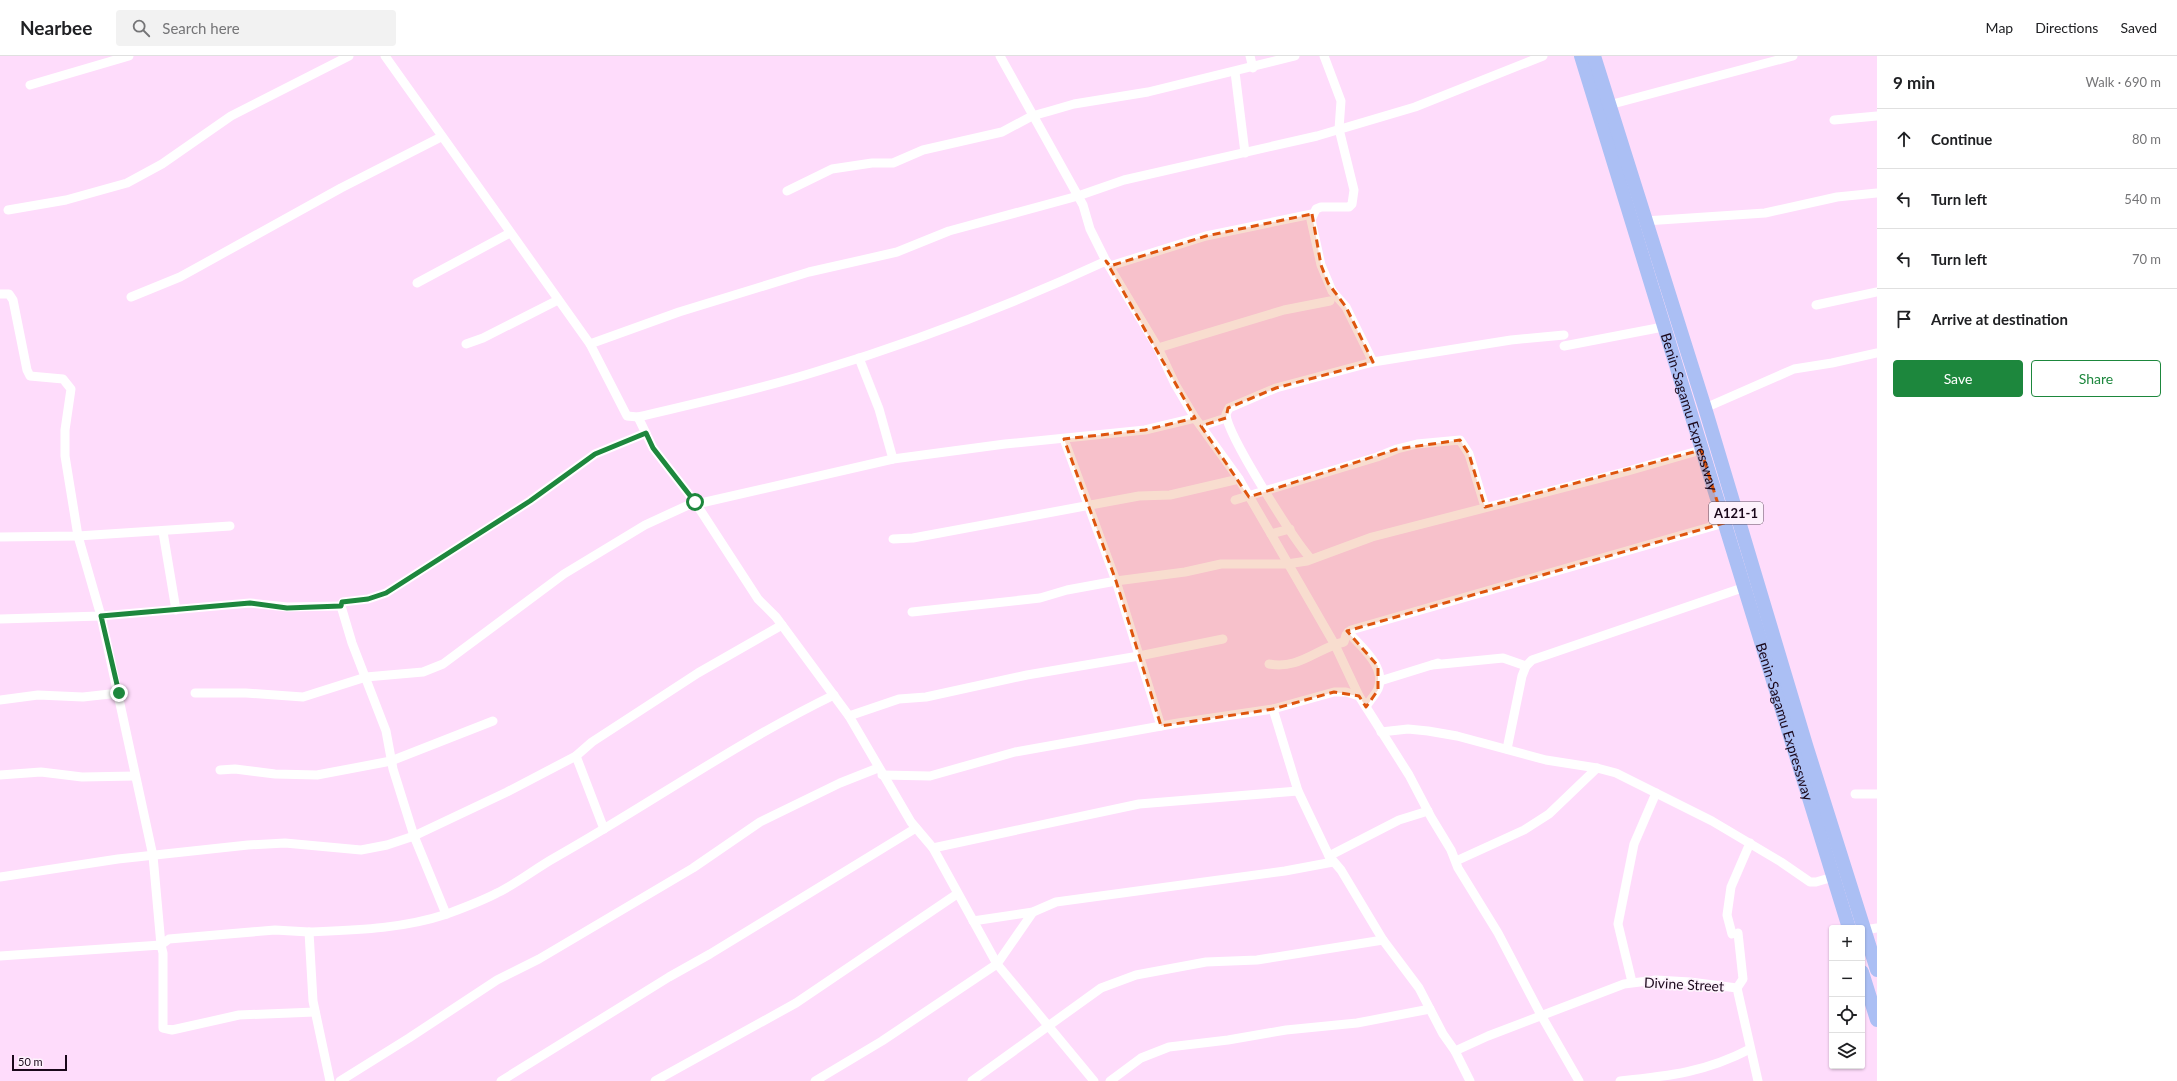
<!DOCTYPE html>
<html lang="en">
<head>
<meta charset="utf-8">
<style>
	body { margin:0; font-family:Lato,sans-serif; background:#f2f2f2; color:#202124 }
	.controls { position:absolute; right:12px; bottom:12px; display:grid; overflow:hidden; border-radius:4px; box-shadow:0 1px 3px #0004 }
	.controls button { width:36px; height:36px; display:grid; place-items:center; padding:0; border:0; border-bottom:1px solid #e0e0e0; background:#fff; color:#202124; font:20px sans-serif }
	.scale { position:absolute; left:12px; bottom:10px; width:55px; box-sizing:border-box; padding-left:4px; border:2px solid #1a071a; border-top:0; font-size:11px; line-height:14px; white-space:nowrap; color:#1a071a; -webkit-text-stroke:3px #fdf2fc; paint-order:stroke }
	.stop { position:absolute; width:12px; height:12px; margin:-9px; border:3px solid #1d873d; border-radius:50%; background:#fff }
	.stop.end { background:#1d873d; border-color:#fff; box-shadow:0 1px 4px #0008 }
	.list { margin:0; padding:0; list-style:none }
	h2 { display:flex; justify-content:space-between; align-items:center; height:52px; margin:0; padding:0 16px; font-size:17px }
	h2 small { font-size:13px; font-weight:400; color:#757577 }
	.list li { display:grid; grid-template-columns:26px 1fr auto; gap:12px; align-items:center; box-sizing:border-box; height:60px; padding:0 16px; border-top:1px solid #e0e0e0 }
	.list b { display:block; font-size:15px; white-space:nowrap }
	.list em { font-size:13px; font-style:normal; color:#757577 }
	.actions { display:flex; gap:8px; padding:12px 16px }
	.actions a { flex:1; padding:9px 0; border:1px solid #1d873d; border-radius:4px; text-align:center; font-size:14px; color:#1d873d }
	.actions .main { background:#1d873d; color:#fff }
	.icon { flex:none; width:22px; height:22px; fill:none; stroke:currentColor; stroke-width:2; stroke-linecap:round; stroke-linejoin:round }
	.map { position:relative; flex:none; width:1877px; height:1025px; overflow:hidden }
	header { display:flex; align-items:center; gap:24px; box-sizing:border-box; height:56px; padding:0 20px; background:#fff; border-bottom:1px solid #e0e0e0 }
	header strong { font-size:19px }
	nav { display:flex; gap:22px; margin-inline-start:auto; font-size:14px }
	.search { width:280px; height:36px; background:#f2f2f2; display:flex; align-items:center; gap:10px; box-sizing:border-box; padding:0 14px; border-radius:4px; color:#757577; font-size:15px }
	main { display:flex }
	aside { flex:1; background:#fff }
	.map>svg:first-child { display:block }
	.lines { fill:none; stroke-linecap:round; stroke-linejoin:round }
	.minor { stroke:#fff; stroke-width:9 }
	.trunk { stroke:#abbff4; stroke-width:14 }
	.route { stroke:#1d873d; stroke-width:5 }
	.marked { fill:#de550d; fill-opacity:0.2; stroke:#de550d; stroke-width:3; stroke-dasharray:8 5; stroke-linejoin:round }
	.labels { text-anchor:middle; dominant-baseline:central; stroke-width:3.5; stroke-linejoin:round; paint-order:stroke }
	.shield { fill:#fdf2fc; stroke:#5e4e5e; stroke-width:1 }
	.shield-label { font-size:13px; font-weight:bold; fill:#1a071a }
	.street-label { font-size:14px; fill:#1a071a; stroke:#fdf2fc }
</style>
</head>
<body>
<header>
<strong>Nearbee</strong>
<div class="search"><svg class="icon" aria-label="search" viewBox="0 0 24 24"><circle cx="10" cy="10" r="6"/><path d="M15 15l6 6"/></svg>Search here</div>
<nav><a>Map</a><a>Directions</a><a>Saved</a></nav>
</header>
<main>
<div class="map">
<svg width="1877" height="1025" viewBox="0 0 1877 1025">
	<rect width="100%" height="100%" fill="#fedcfb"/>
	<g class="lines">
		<!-- minor -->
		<g class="minor">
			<path d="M385,0l205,288"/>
			<path d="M1000,0l83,149 7,24 16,32 52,87 17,36 20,34 44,61 32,55 64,111 24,51 50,79 22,42 20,33 7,18 40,65 43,82 38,66"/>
			<path d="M1250,0l3,12"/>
			<path d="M1235,16l10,81"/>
			<path d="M30,29l99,-29"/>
			<path d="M1609,49l184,-49"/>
			<path d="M1834,64l43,-4"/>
			<path d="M787,135l45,-22 40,-6h21l30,-13 79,-18 30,-16 18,-5 24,-7 74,-12 147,-36"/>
			<path d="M8,154l58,-10 61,-17 35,-19 69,-48 118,-60"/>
			<path d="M1312,158l-106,22 -96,30 -4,-5c-95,44 -192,81 -291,111 -58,18 -118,31 -177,45l-11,-1 -37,-72 89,-32 130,-40 88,-20 52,-21 129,-35 46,-16 193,-44 98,-29 128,-51"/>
			<path d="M1645,165l120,-8 72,-16 40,-4"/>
			<path d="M417,227l93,-50"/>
			<path d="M0,238h9l4,6 14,70 3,6 33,3 8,10 -6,41v26l13,80 23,80 52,240 8,89 8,-6 106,-9 34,2"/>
			<path d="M131,241l49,-20 161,-89 100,-51"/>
			<path d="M1816,249l61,-13"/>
			<path d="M466,288l17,-6 75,-38"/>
			<path d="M1564,290l99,-19"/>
			<path d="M1158,292l126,-38 46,-9"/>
			<path d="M859,302l20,51 14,50"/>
			<path d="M1373,306l138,-22 53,-5"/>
			<path d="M1705,352l89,-39 38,-6 45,-10"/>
			<path d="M638,361l15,31 42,54 63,97 18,18 73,99 62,106 22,26 64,116 97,117"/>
			<path d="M1201,370l25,-8"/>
			<path d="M1064,383l52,142 45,145"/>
			<path d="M1235,444l142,-43 20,-8 20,-5 43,-4 9,14 16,53"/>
			<path d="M163,476l13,78"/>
			<path d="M1271,478l19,-5"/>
			<path d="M0,481l78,-1 152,-10"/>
			<path d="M893,483l20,-1 226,-42 31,-1 69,-16"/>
			<path d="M1311,503c-17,-19 -84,-124 -85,-145l3,-6 47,-20 97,-26 -27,-55 -14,-16 -11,-26 -10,-45 5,-11 5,-2h28l3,-3 2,-14 -15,-61 2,-28 -17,-45"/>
			<path d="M912,556l128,-14 27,-8 49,-9 69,-9 36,-8h66l20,-3 65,-24 256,-66 73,-21"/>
			<path d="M0,563l101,-3 149,-13 37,4 54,-1"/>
			<path d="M1348,576c13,15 39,35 30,57 -3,6 -9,12 -12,18"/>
			<path d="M1269,608c30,6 48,-16 75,-22l2,-7 5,-5 373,-107"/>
			<path d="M1432,609l71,-7 23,8"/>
			<path d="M1380,625l58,-18"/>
			<path d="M195,637h51l57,4 63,-20 57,-5 20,-8 121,-90 81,-49 50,-23 6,1 192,-44 112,-15 140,-14 50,-12"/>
			<path d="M0,644l38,-5 45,2 36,-4"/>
			<path d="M1273,653l25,82 31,65 12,14 42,70 36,48 24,46 12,17 15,30"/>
			<path d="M849,660l50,-17 27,-2 101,-22 112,-19 84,-17"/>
			<path d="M1381,676l27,-3 20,2 29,5 89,24 51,8 19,5 96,48 69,41 29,20h6l17,-5"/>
			<path d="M1507,693l15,-73 4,-10 6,-6 213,-73"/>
			<path d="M576,700l16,-14 106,-69 84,-48"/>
			<path d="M220,714l15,-1 40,5 42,1 74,-14 102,-40"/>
			<path d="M0,719l41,-3 41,5 53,-1"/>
			<path d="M882,719l48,1 85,-24 163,-29 95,-14 61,-17h12l13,4"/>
			<path d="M1855,738h22"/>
			<path d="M604,773l-28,-73 -69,36 -93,44 -21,-67 -7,-38 -34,-88 -11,-37 2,-4 25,-3 18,-6 144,-92 65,-47 51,-21"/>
			<path d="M933,792l206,-44 159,-13"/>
			<path d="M1329,800l70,-36 29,-9"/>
			<path d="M1456,805l68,-31 25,-16 48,-46"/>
			<path d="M0,821l118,-18 130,-14 37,-2 76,7 26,-5 27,-9 32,78"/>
			<path d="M973,865l60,-9 23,-10 229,-31 48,-9"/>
			<path d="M1865,874l12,-2"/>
			<path d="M1732,878l-5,-19 4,-28 19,-44"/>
			<path d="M0,900l161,-11 2,8v75l9,2 67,-15 76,-3"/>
			<path d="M1632,926l-14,-58 16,-80 22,-51"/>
			<path d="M1737,932l6,-9 -5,-46"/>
			<path d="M1455,995l33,-15 136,-52 32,-4 34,2 47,6 21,93"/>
			<path d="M330,1025l-17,-80 -4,-69c47,-2 93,-3 138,-18 16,-6 35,-13 50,-21 21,-10 39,-25 59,-36 94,-53 181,-115 278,-162"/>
			<path d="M340,1025l69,-43 88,-58 42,-21 154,-91 67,-46 80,-39 38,-15"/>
			<path d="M501,1025l168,-104 41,-23 206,-126"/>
			<path d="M655,1025l141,-78 161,-109"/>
			<path d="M815,1025l67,-40 115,-77 36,-52"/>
			<path d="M972,1025l129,-93 35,-13 70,-13 51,-2 126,-20"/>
			<path d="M1110,1025l31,-23 28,-11 59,-7 58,-10 71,-7 73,-14"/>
			<path d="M1620,1025c50,-5 86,-9 130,-32"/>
		</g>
		<!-- trunk -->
		<g class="trunk">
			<path id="s1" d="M1581,0l268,872"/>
			<path d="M1594,0l111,352 101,337 71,225"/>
			<path d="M1862,916l15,48"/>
		</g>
	</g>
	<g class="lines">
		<!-- route -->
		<path class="route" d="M119,637l-18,-77 149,-13 37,5 54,-2 1,-4 26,-3 18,-6 144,-92 65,-47 51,-21 7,15 42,54"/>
	</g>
	<!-- marked area -->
	<path class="marked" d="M1312,158l9,51 7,18 18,24 27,55 -97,26 -48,20 -2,10 -25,8 48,71 148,-48 63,-9 9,14 16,53 216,-57 23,73 -377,108 31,35v24l-12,17 -7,-11 -25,-4 -61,17 -112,17 -45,-145 -52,-142 81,-9 50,-12 -89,-157 4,5 96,-30z"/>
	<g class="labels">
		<!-- shield labels -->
		<rect class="shield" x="1709" y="446" width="54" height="22" rx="3"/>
		<g class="shield-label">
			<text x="1736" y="457">A121-1</text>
		</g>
		<!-- street labels -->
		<g class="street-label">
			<text stroke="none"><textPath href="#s1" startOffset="372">Benin-Sagamu Expressway</textPath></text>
			<text stroke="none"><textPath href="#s1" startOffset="696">Benin-Sagamu Expressway</textPath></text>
			<text transform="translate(1684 928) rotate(3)">Divine Street</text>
		</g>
	</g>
</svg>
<div class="controls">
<button>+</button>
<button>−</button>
<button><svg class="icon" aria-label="locate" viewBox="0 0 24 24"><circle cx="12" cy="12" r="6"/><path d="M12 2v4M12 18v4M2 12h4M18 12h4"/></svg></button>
<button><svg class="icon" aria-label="layers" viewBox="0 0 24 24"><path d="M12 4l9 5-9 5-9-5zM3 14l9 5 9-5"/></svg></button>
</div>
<div class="scale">50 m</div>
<div class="stop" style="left:695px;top:446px"></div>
<div class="stop end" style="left:119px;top:637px"></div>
</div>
<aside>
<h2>9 min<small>Walk · 690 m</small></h2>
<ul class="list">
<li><svg class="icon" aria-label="ahead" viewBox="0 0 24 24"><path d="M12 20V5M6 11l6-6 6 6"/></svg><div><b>Continue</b></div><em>80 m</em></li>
<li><svg class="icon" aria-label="left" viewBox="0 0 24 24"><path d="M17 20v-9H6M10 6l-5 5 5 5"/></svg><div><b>Turn left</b></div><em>540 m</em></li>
<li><svg class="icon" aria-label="left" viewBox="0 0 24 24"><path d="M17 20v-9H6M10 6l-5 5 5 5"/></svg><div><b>Turn left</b></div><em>70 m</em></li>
<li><svg class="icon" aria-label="arrive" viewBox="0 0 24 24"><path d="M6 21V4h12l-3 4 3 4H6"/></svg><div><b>Arrive at destination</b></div></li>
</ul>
<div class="actions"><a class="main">Save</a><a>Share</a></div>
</aside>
</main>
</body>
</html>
